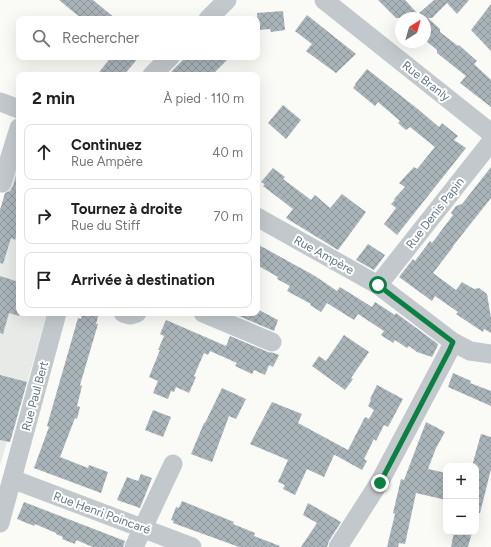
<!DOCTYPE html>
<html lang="fr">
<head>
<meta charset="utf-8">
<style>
	body { margin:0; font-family:Figtree,sans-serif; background:#f6f6f6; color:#222 }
	.controls { position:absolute; right:12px; bottom:12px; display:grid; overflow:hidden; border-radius:8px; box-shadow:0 4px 16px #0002 }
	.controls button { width:36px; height:36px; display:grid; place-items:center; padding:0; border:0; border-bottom:1px solid #e0e0e0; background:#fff; color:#222; font:20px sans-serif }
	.compass { position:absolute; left:395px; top:12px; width:36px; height:36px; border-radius:50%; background:#fff; box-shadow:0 4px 16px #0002; rotate:37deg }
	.stop { position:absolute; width:12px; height:12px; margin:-9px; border:3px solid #0b8043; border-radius:50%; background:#fff }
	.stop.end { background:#0b8043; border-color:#fff; box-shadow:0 1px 4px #0008 }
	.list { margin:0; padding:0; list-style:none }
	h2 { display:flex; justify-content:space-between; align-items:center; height:52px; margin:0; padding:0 16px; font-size:17px }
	h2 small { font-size:13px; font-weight:400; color:#767676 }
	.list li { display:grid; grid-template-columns:26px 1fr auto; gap:12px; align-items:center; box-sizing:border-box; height:56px; margin:0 8px 8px; padding:0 8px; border:1px solid #e0e0e0; border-radius:8px }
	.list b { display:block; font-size:15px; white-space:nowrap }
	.list p { margin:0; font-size:13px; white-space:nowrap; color:#767676 }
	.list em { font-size:13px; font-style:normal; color:#767676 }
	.icon { flex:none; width:22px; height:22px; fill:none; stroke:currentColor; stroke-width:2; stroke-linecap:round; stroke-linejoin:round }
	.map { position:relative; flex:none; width:491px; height:547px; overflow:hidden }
	.search { position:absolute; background:#fff; box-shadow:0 4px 16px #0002; left:16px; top:16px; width:244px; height:44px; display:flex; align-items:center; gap:10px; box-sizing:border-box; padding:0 14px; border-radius:8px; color:#767676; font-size:15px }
	.panel { position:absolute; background:#fff; box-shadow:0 4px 16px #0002; left:16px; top:72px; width:244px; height:244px; border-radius:8px }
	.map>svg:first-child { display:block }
	.built { fill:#e8eae8 }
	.building { fill:url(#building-cross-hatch) }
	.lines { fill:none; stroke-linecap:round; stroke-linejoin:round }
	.minor { stroke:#c3c8cc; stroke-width:19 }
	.route { stroke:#0b8043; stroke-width:5 }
	.labels { text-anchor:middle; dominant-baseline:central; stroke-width:4; stroke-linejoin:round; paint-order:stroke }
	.street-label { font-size:12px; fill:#637884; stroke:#fff }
</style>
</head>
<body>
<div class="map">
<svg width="491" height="547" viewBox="0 0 491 547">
	<defs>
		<pattern id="building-cross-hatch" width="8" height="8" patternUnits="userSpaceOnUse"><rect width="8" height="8" fill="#a9b4b9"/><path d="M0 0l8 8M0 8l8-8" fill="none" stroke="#8d979c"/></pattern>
	</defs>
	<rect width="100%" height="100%" fill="#fafaf7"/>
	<!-- built -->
	<path class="built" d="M15,160l4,2v151h28l-37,129h-3l-7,23v-255z"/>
	<!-- building -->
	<g class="building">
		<path d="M59,0h34l23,19h-34z"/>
		<path d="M378,0h27l13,14 16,-14h35l-12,14 -10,-11 -15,15h-4l12,11v3l18,14 1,-1 18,16 -3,3 17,16v27l-31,-24 6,-7 -29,-23v-3l-12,-10v-22h-29z"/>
		<path d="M491,4v47l-20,-21z"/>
		<path d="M283,11l2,19 -14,2 -1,-3 -12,1 -1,-17z"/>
		<path d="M307,15l49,39 -20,19 -30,-22 6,-7 -17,-13z"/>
		<path d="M111,57h28l-15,18h-27z"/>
		<path d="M186,57h44l-18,18h-44z"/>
		<path d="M367,69l52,41 20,17 3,-4 16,13 -4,4 12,8 -69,87 -13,-11 12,-16 -5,-4 4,-4 -1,-1 11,-12 -6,-4 15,-16 3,2 18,-22 -25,-20 -4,3 -8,-7 2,-2 -22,-19 -3,4 -22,-18 3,-4h-1z"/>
		<path d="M283,105l18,15 -15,19 -18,-16z"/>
		<path d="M19,165v64l-4,11 -4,-2 -8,26 -3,-1v-53l5,-17 5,-2 3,-5z"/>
		<path d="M491,167v31l-38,48v1l-20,26 23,17 6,-8 12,7 5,-1 8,6 4,24v15l-7,-4 -1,3 -27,-18 2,-2 -23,-16 -3,5 -33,-24 14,-18 2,2 15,-20 2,2 21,-28 -2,-2 5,-7 6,-2z"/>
		<path d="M273,168l12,9 -2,2 28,21 4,-5 15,13 12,-14 24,18 -28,38 -52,-32 7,-9 -30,-23 2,-2 -4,-2z"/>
		<path d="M257,244l58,32 22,15 3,-4 32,20 3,-5 20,13 1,-2 42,31v1l-6,12 -15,-5 -8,-6 -2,2 -12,-8 -2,3 -12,-8 3,-4 -26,-17 -4,6 -27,-17 -6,9 -11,-7 1,-1 -24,-13 3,-5 -13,-7 1,-2 -21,-12z"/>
		<path d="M368,244l17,11 -11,15 -18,-10z"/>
		<path d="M0,276l19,6v34l-10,-3 -6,21 -3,-1z"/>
		<path d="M257,309l21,11 -4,11 -35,-15 1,-3h17z"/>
		<path d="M82,313h17l-3,11h2l-18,61 2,1 -5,20 3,1 -3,12 -2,-1 -15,39 28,11 1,-3 19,7 -7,21 -67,-25 15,-41 -2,-1 31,-108 3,1z"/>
		<path d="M166,320l60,26 4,-10 38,16 6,1 5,2 -6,12 -4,-2 -4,10 -11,-5 -2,4 -17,-8 2,-3 -27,-12 -2,4 -4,-2 -10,23 2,1 -7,16 -13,-6 -2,5 -3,-1 -3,8 -15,-6 5,-12 -9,-4 11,-27h-2l6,-14 -4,-2z"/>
		<path d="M344,335l25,17 -18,26 2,1 -8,11 -33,-24 7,-10 7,5z"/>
		<path d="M453,373l18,8 -1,2 21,8v15l-43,-19z"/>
		<path d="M0,375l27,7 -17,60 -10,-2z"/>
		<path d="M377,385l26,14 -15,28 -4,-2 -8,16 -2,-2 -10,20 3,2 -5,9 -27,-15h-1l-10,22 -17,-8 -12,26 -12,-6 2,-4 -7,-3 10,-22 -38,-16 22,-42 30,12 -4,9 50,27 17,-33 4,2 5,-9 -6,-4 3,-6 -1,-1z"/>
		<path d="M222,388l24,11 -10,20 -7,-3 -17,46 -21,-8 13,-31h1z"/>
		<path d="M153,410l18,7 -8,20 -18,-7z"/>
		<path d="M426,422l19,10 -9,16 -8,21 18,4v27l-30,-7 -11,51 -6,-1 -1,4h-11l8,-33 -2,-1 8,-34 3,1z"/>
		<path d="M481,434l10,3v32l-11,44h-4v-47h-4z"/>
		<path d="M141,474l11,4 -12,30 -23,-8 10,-23 11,4z"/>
		<path d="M182,501l52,21 -1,2 22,9 -1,3 26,10 -1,1h-40l-66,-24 1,-2 -3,-1 5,-13 3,1z"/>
		<path d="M24,502l101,39 -2,6h-30l-17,-7 -1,4 -13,-5 1,-2 -7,-3v-1l-21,-9 -1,2 -17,-7z"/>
		<path d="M308,503l33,19 -12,19 -2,6h-26l16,-24 -14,-8z"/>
		<path d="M454,532h18l-4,15h-17z"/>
	</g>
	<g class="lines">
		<!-- minor -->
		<g class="minor">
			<path d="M324,0l167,133"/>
			<path d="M208,19l19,-19"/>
			<path d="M152,75l18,-18"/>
			<path d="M0,102l19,7"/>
			<path d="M2,183l17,-55"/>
			<path d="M257,217l121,68 75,57 17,9 21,3"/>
			<path d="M378,285l113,-143"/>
			<path d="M123,313l7,2 7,-2"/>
			<path d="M203,313l69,29"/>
			<path d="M12,479l180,68"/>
			<path d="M0,523l57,-210"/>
			<path d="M134,547l39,-83"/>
			<path d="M338,547l41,-64 70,-132 4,-9"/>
		</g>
	</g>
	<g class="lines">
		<!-- route -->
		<path class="route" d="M378,285l75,57 -4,9 -69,132"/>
	</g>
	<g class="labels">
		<!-- street labels -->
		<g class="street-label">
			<text transform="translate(426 81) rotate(38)">Rue Branly</text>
			<text transform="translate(435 213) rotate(-52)">Rue Denis Papin</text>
			<text transform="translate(324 255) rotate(29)">Rue Ampère</text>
			<text transform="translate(35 396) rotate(-75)">Rue Paul Bert</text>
			<text transform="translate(102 513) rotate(20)">Rue Henri Poincaré</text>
		</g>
	</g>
</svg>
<div class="controls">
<button>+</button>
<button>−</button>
</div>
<svg class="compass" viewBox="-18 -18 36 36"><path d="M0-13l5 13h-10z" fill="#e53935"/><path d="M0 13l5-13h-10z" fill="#767676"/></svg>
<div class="stop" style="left:378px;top:285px"></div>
<div class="stop end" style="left:380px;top:483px"></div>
<div class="search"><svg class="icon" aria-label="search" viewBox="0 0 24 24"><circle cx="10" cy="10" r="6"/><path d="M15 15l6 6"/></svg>Rechercher</div>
<section class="panel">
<h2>2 min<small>À pied · 110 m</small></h2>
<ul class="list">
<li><svg class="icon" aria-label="ahead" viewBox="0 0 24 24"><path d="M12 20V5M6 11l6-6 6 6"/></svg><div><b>Continuez</b><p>Rue Ampère</p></div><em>40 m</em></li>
<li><svg class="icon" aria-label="right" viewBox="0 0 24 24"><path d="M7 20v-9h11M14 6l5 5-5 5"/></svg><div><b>Tournez à droite</b><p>Rue du Stiff</p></div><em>70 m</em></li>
<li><svg class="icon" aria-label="arrive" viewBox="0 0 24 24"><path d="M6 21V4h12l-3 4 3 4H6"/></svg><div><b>Arrivée à destination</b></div></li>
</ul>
</section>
</div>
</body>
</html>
